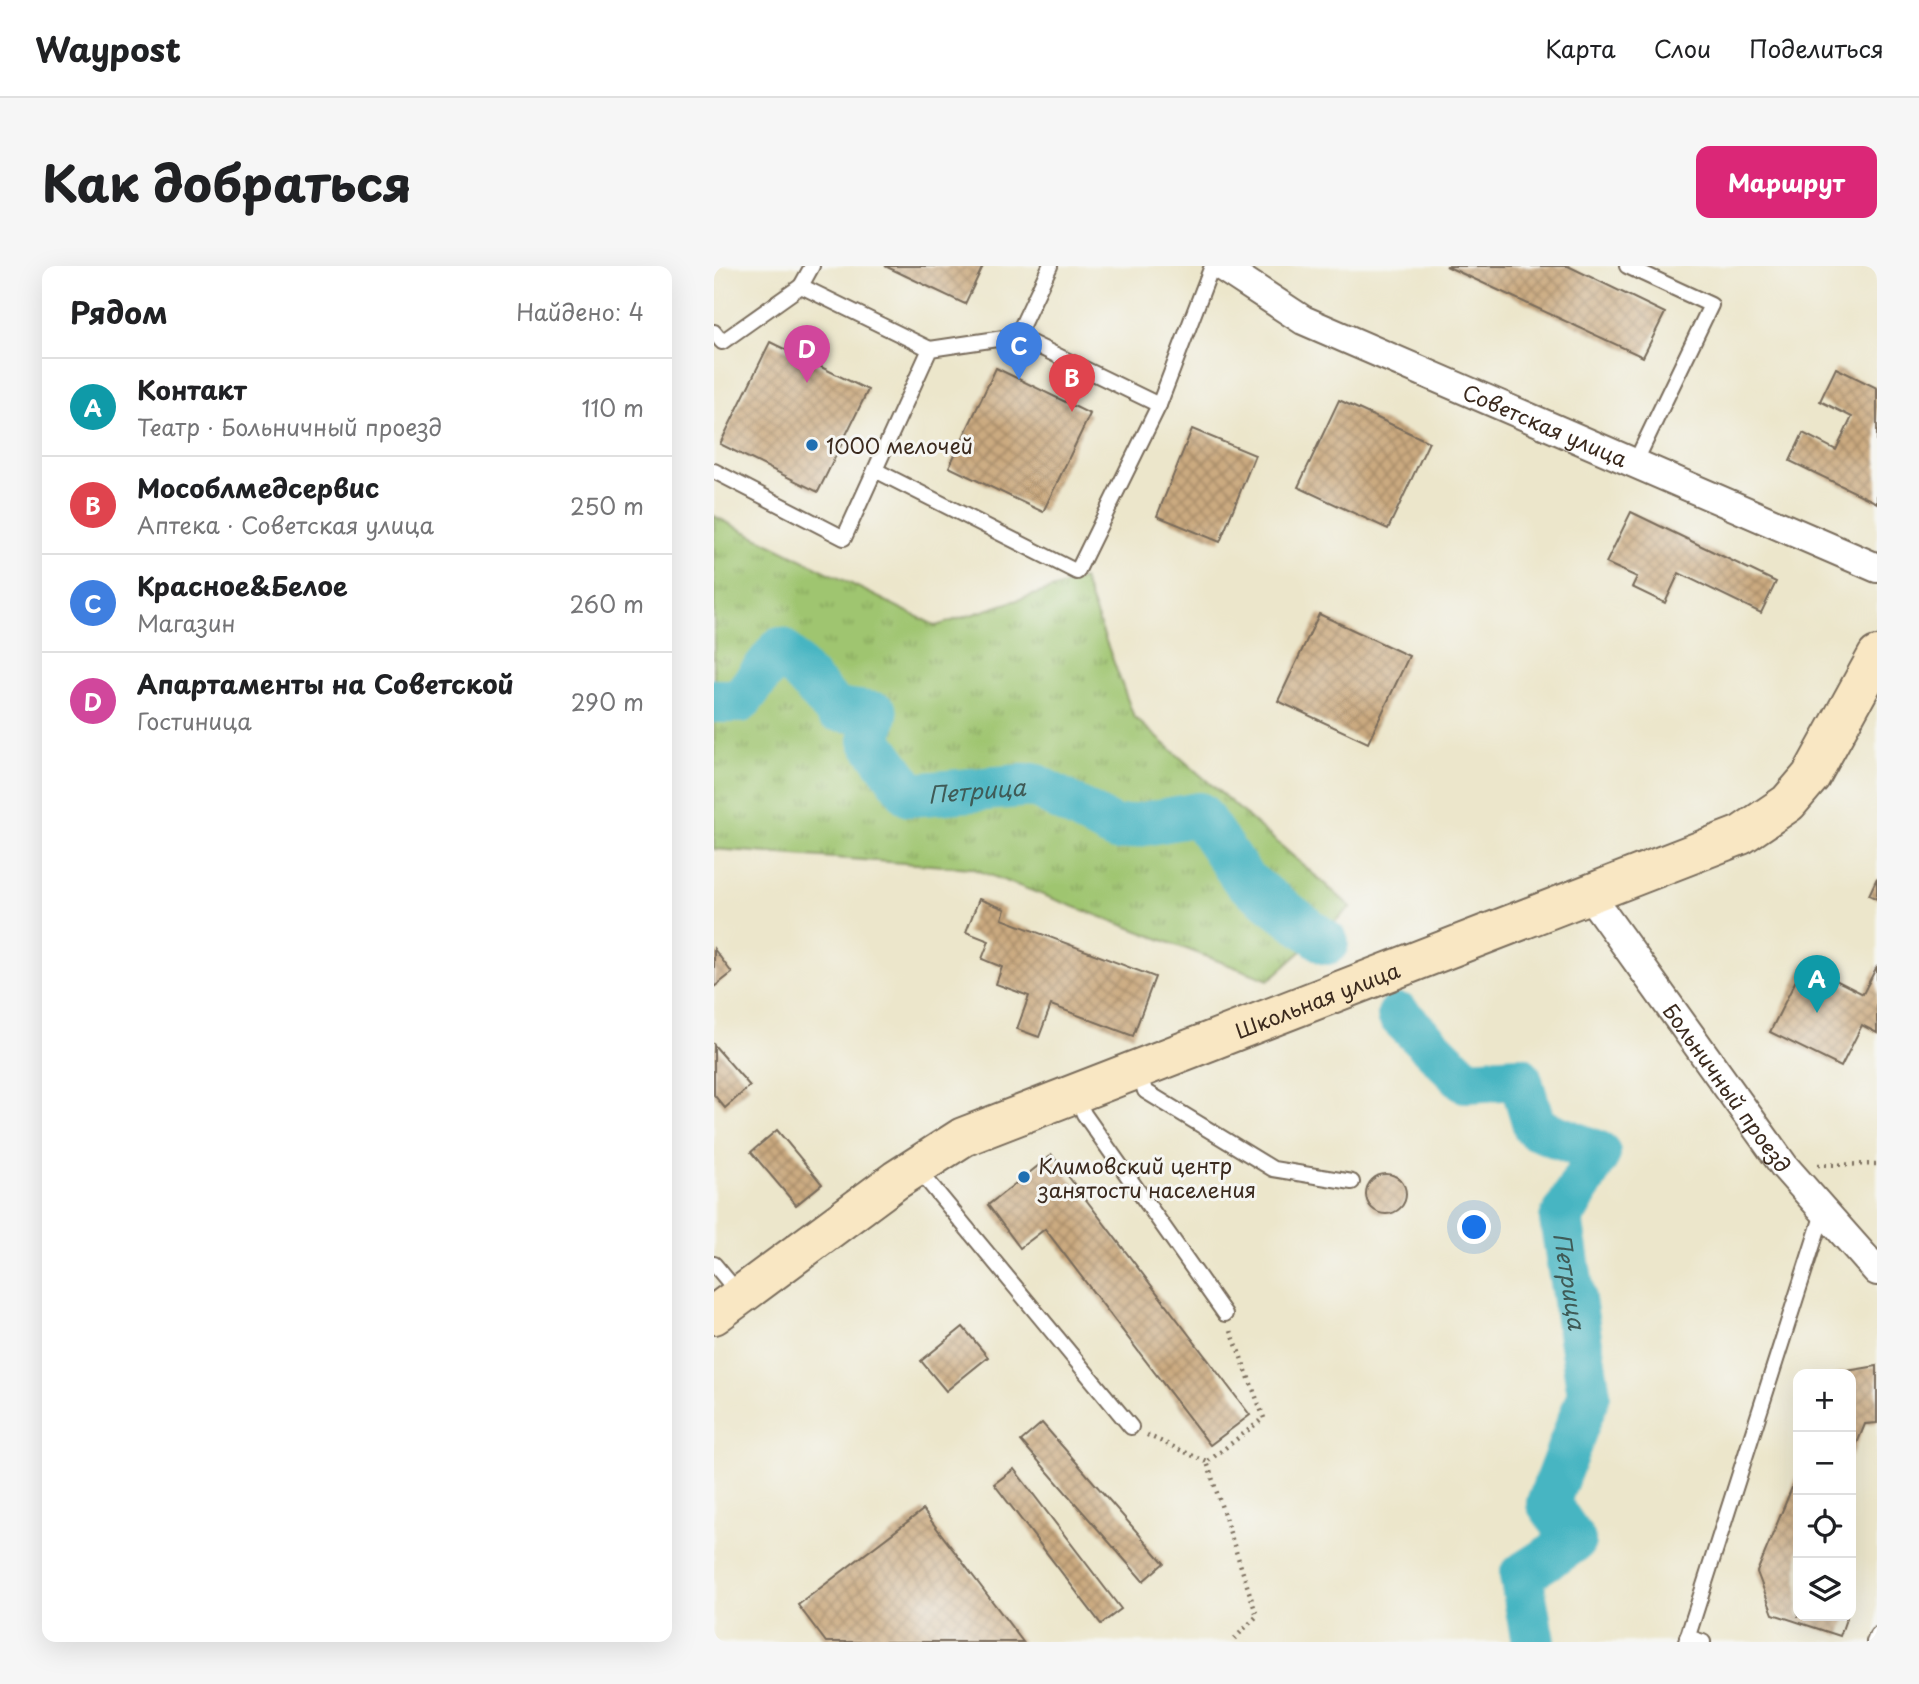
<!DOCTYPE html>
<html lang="ru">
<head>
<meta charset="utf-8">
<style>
	body { margin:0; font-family:"Playpen Sans",sans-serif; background:#f6f6f6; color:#202124 }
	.controls { position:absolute; right:21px; bottom:21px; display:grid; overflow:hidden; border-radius:14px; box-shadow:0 7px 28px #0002 }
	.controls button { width:63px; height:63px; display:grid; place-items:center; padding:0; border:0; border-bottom:2px solid #e0e0e0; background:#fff; color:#202124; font:35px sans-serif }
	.you { position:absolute; left:761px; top:962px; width:24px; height:24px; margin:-18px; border:5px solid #fff; border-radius:50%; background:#1a73e8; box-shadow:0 0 0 10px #1a73e833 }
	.badge { display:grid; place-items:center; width:46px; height:46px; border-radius:50%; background:#db2777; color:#fff; font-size:23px; font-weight:700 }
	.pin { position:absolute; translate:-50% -58px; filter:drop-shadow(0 2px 4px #0008) }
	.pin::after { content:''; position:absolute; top:37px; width:24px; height:21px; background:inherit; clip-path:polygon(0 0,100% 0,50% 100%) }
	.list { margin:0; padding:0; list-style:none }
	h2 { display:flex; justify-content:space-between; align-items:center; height:91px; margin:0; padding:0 28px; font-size:30px }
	h2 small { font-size:23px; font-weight:400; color:#757577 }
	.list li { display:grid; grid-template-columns:46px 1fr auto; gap:21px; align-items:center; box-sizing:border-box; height:98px; padding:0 28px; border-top:2px solid #e0e0e0 }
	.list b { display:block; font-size:26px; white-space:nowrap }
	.list p { margin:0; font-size:23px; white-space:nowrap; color:#757577 }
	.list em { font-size:23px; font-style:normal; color:#757577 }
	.icon { flex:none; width:38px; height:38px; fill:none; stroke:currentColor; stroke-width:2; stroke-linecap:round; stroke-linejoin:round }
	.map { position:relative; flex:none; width:1163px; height:1376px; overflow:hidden; border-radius:14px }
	header { display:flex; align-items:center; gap:42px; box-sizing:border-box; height:98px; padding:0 35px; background:#fff; border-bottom:2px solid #e0e0e0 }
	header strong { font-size:33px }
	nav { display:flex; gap:38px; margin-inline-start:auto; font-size:24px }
	.intro { display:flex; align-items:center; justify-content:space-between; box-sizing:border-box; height:168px; padding:0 42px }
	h1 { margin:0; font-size:49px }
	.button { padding:18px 32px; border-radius:14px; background:#db2777; color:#fff; font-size:24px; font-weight:700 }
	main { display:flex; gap:42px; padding:0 42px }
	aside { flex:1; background:#fff; border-radius:14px; box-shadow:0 7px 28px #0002 }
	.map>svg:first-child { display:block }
	.grass { fill:url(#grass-tufts); stroke:#6d7846; stroke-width:2 }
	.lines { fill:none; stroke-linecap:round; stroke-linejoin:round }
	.river { stroke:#47b5c2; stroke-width:44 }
	.building { fill:url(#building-cross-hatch) }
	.lane-casing { stroke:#796c5b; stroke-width:18 }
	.street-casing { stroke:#796c5b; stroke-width:32 }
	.secondary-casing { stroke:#796c5b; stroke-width:42 }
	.path { stroke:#796c5b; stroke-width:4.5; stroke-dasharray:2 5; stroke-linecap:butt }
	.lane { stroke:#fff; stroke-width:14 }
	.street { stroke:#fff; stroke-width:28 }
	.secondary { stroke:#f9e7c3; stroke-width:38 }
	.poi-dot { fill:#1f6fb2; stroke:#f6f6f2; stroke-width:2.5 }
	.labels { text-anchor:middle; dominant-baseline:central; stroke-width:6; stroke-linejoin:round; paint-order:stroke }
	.street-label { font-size:21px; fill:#3b2a1e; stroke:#f6f6f2 }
	.poi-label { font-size:21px; fill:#3b2a1e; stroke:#f6f6f2; text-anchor:start }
	.water-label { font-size:23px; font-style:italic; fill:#3f5b57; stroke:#f6f6f2 }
</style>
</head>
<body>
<header>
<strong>Waypost</strong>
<nav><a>Карта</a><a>Слои</a><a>Поделиться</a></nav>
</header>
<div class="intro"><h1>Как добраться</h1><a class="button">Маршрут</a></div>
<main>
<aside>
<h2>Рядом<small>Найдено: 4</small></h2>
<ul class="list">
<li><span class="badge" style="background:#0f9aa8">A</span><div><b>Контакт</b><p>Театр · Больничный проезд</p></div><em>110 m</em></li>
<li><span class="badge" style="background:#e0444e">B</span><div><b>Мособлмедсервис</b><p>Аптека · Советская улица</p></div><em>250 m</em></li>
<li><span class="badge" style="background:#3f7fe0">C</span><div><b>Красное&amp;Белое</b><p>Магазин</p></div><em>260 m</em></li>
<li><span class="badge" style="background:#d1479c">D</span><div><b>Апартаменты на Советской</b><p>Гостиница</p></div><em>290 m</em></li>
</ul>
</aside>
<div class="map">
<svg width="1163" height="1376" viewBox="0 0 1163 1376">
	<defs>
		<pattern id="grass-tufts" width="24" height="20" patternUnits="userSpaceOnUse" patternTransform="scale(1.75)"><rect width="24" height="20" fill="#9fc56f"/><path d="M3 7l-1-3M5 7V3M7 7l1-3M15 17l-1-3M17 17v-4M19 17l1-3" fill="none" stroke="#83a05b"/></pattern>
		<pattern id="building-cross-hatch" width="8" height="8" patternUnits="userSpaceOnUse" patternTransform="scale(1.75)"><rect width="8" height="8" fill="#cbaa80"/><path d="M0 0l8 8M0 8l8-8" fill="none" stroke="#a68b68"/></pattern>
	</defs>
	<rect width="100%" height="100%" fill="#f6f6f2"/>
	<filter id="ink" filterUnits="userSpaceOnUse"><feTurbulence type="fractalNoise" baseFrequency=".0143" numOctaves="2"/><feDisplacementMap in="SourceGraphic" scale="14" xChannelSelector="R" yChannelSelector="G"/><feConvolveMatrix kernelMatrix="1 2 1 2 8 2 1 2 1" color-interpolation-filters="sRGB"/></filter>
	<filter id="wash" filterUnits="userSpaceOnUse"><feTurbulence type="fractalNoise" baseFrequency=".00686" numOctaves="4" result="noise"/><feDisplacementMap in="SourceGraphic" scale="28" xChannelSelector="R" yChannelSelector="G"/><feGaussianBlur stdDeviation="1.57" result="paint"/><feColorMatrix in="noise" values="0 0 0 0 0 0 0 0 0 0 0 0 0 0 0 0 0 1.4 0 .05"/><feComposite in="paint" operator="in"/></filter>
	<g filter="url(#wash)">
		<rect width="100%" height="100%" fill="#ece6cb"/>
		<!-- grass -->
		<path class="grass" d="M0,250l222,110 147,-47 51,138 217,190 -82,73 -298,-112 -257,-19z"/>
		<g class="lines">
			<!-- river -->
			<g class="river">
				<path id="s1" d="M0,435h26l40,-52 55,60 41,5 -6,26 40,55 124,-10 82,44 83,-15 45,66 83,63"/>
				<path id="s2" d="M685,749l67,66 54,-3 15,50 64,25 -38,66 28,175 -41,109 26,38 -53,34 12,67"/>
			</g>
		</g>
		<g id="blocks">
			<!-- building -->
			<g class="building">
				<path d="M171,0h98l-18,38z"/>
				<path d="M732,0h122l97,47 -22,44z"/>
				<path d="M56,76l98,48 -50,102 -98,-48z"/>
				<path d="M282,102l94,46 -47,98 -94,-45z"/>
				<path d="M1122,102l41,20v115l-87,-42 13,-28 33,17 16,-33 -32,-16z"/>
				<path d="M625,134l90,42 -41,87 -90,-42z"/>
				<path d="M478,163l63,26 -35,87 -63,-26z"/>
				<path d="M917,246l145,70 -15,31 -82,-40 -14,30 -33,-16 5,-10 -31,-14z"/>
				<path d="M605,348l90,42 -41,87 -90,-42z"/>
				<path d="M1163,612v21l-8,-4z"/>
				<path d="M265,633l26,10 -3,10 153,58 -22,59 -82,-31 -12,32 -22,-8 12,-33 -33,-12 6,-17 -20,-8 7,-18 -23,-9z"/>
				<path d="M0,683l18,24 -18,14z"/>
				<path d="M1090,698l59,30 14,-28v67l-15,-8 -21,42 -71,-35z"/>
				<path d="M0,779l36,41 -25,22 -11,-13z"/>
				<path d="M63,864l45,54 -26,21 -45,-53z"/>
				<path d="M338,889l198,260 -40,30 -165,-216 -25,19 -32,-43z"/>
				<circle cx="672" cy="928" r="20"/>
				<path d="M249,1061l25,30 -42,34 -25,-30z"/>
				<path d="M1163,1100v57l-12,1 -14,34v-84l-16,-1z"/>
				<path d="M328,1157l122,140 -21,18 -122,-140z"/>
				<path d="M300,1203l107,140 -20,15 -107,-140z"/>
				<path d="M1084,1207v143h49l-7,20 -67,-22 -16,-42z"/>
				<path d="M209,1244l100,132h-197l-28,-37z"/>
			</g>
		</g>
	</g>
	<g filter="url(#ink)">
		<use href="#blocks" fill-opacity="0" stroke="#796c5b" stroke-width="2"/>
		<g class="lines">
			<!-- lane casing -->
			<g class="lane-casing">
				<g id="lane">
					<path d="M98,0l-11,20 129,63"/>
					<path d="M913,0l84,39 -77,160"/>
					<path d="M0,66l8,10 79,-56"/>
					<path d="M445,139l53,-139"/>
					<path d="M161,204l202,102 82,-167 -142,-69"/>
					<path d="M0,205l130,67 86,-189 87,-13 33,-70"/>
					<path d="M425,805l6,20 128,78 79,13"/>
					<path d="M362,829l8,19 141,200"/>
					<path d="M203,902l214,259"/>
					<path d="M0,998l25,30"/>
					<path d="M973,1371l16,5"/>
					<path d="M972,1376l138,-432"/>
					<path d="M1160,1376l3,-7"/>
				</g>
			</g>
			<!-- street casing -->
			<g class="street-casing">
				<g id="street">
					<path id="s3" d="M507,0l82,54 574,248"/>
					<path id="s4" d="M875,628l195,272 93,105"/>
				</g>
			</g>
			<!-- secondary casing -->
			<g class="secondary-casing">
				<g id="secondary">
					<path id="s5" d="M0,1049l182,-135 67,-43 778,-302 47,-32 23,-27 66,-120"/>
				</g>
			</g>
			<!-- path -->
			<g class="path">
				<path d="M1104,899l59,-1"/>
				<path d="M517,1065l33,87 -57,44 50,154 -26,26"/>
				<path d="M433,1169l60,27"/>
			</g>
			<!-- lane -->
			<use href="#lane" class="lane"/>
			<!-- street -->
			<use href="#street" class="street"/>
			<!-- secondary -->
			<use href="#secondary" class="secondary"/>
		</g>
	</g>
	<!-- markers -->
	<g class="poi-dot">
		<circle cx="98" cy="179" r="7"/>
		<circle cx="310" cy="911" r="7"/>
	</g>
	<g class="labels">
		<!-- street labels -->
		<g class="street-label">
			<text stroke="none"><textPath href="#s3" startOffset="362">Советская улица</textPath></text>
			<text stroke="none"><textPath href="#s5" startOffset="686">Школьная улица</textPath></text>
			<text stroke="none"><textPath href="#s4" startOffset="238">Больничный проезд</textPath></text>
		</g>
		<!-- poi labels -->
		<g class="poi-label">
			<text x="112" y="179">1000 мелочей</text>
			<text x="324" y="899">Климовский центр<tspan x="324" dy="24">занятости населения</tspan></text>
		</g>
		<!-- water labels -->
		<g class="water-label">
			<text stroke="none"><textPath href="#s1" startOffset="376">Петрица</textPath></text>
			<text stroke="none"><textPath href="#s2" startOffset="408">Петрица</textPath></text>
		</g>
	</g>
</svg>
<div class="controls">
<button>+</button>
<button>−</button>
<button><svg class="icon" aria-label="locate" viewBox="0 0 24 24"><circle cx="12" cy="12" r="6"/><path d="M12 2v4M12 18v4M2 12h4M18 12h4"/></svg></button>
<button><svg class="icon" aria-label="layers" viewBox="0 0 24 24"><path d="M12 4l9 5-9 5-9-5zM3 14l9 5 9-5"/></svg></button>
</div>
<div class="you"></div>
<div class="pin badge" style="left:1103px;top:747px;background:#0f9aa8">A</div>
<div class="pin badge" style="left:358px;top:146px;background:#e0444e">B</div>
<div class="pin badge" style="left:305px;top:114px;background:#3f7fe0">C</div>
<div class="pin badge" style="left:93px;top:117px;background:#d1479c">D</div>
</div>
</main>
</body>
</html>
